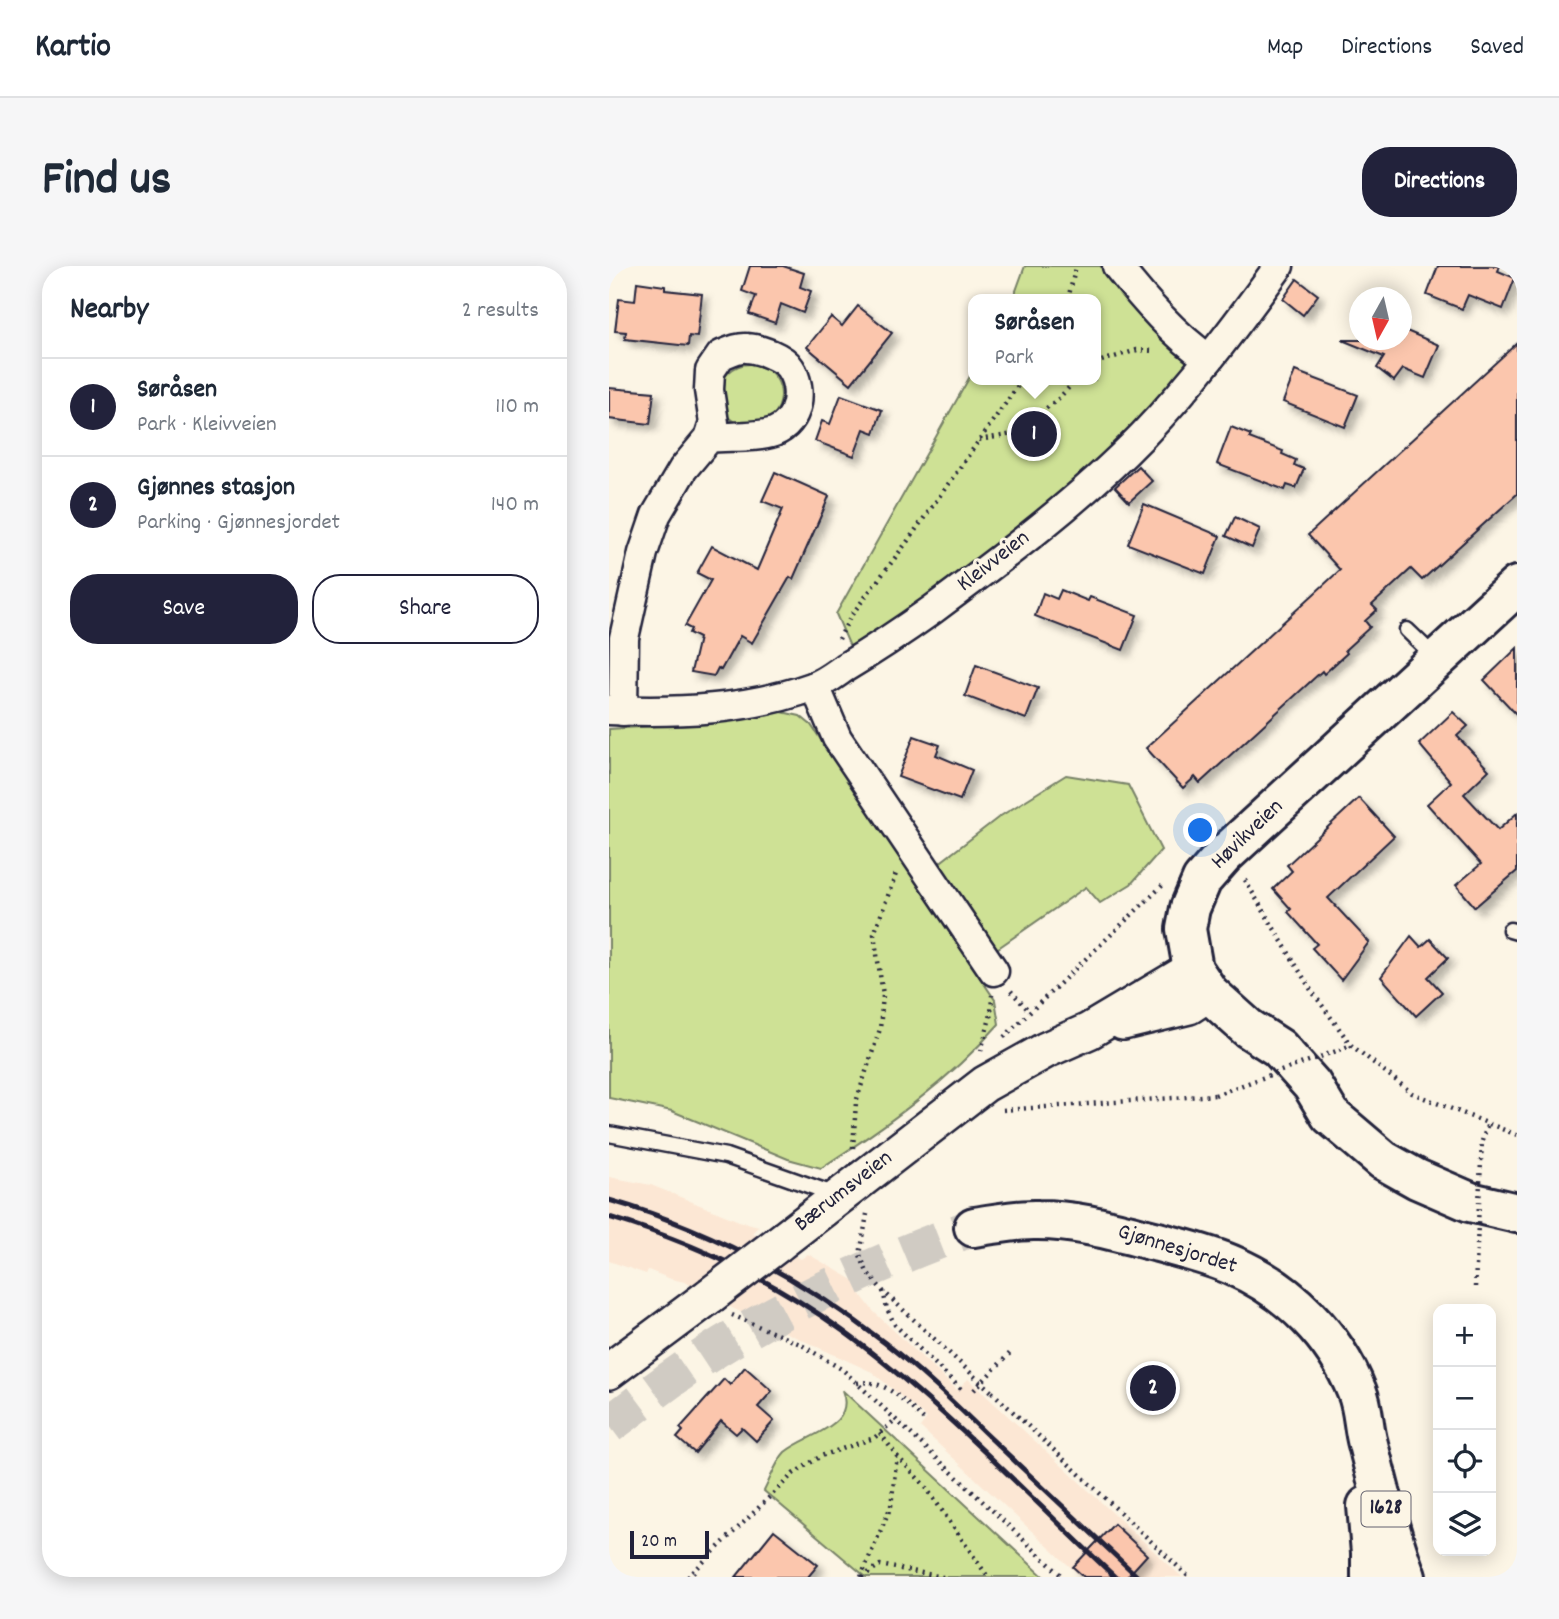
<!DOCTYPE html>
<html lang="en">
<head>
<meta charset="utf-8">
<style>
	body { margin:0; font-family:Dekko,sans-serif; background:#f6f6f7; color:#1f2937 }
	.controls { position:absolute; right:21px; bottom:21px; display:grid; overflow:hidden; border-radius:14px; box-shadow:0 4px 18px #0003 }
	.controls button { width:63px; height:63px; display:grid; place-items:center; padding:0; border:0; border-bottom:2px solid #e0e1e3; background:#fff; color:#1f2937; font:35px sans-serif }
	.compass { position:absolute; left:740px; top:21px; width:63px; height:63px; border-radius:50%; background:#fff; box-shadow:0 4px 18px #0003; rotate:188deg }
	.scale { position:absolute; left:21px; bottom:18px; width:79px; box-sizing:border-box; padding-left:7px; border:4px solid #22223b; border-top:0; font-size:19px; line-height:24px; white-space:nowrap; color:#22223b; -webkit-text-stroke:5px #fcf5e5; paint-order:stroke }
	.you { position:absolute; left:592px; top:565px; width:24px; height:24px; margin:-18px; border:5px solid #fff; border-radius:50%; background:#1a73e8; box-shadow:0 0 0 10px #1a73e833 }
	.badge { display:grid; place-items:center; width:46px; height:46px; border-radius:50%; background:#22223b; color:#fff; font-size:23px; font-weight:700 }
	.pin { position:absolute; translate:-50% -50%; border:4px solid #fff; box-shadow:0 2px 7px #0006 }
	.popup { position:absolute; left:359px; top:28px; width:133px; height:91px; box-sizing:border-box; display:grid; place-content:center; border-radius:14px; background:#fff; filter:drop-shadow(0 2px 5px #0005); font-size:23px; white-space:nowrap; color:#747a83 }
	.popup b { font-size:26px; color:#1f2937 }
	.popup::after { content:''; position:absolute; left:50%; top:100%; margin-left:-14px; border:14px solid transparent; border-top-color:#fff }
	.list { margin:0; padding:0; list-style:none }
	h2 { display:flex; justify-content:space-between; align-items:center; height:91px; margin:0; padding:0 28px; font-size:30px }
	h2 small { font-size:23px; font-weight:400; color:#747a83 }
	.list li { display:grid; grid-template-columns:46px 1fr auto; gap:21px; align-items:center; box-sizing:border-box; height:98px; padding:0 28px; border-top:2px solid #e0e1e3 }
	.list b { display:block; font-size:26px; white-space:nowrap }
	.list p { margin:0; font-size:23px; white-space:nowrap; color:#747a83 }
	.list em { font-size:23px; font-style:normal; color:#747a83 }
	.actions { display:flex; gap:14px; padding:21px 28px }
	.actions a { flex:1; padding:16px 0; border:2px solid #22223b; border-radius:28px; text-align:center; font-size:24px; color:#22223b }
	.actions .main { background:#22223b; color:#fff }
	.icon { flex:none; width:38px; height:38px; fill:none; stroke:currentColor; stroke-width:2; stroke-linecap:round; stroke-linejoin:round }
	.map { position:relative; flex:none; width:908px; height:1311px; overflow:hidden; border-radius:28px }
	header { display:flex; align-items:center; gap:42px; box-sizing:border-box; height:98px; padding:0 35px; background:#fff; border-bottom:2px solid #e0e1e3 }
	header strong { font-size:33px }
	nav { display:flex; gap:38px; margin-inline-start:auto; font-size:24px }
	.intro { display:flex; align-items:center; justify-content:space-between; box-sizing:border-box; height:168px; padding:0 42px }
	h1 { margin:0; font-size:49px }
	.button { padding:18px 32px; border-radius:28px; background:#22223b; color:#fff; font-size:24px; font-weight:700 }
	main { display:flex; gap:42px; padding:0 42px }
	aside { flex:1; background:#fff; border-radius:28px; box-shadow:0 4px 18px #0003 }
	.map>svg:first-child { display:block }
	.built { fill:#fce7d4 }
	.green { fill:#cee195; stroke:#788268; stroke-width:2 }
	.building { fill:#fbc6ad; stroke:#22223b; stroke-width:2; filter:url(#shadow) }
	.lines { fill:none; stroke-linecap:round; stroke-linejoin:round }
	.primary-tunnel { stroke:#d0cbc3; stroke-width:38; stroke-dasharray:38 19; stroke-linecap:butt }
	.service-casing { stroke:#22223b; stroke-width:19 }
	.minor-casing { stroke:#22223b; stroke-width:33 }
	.tertiary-casing { stroke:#22223b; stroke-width:40 }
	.secondary-casing { stroke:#22223b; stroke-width:44 }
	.primary-casing { stroke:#22223b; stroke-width:44 }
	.path { stroke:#22223b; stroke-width:4.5; stroke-dasharray:2 5; stroke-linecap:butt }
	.service { stroke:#fcf5e5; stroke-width:14 }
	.minor { stroke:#fcf5e5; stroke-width:28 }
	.tertiary { stroke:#fcf5e5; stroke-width:35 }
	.secondary { stroke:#fcf5e5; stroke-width:38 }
	.primary { stroke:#fcf5e5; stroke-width:38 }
	.rail { stroke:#22223b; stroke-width:5 }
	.tertiary-bridge-casing { stroke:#22223b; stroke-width:40; stroke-linecap:butt }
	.path-bridge { stroke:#22223b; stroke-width:4.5; stroke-dasharray:2 5; stroke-linecap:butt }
	.tertiary-bridge { stroke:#fcf5e5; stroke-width:35 }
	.labels { text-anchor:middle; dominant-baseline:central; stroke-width:7; stroke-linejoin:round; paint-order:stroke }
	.shield { fill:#fcf5e5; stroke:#63616e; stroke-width:2 }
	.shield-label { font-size:21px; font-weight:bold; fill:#22223b }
	.street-label { font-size:23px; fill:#22223b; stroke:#fcf5e5 }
</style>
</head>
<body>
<header>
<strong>Kartio</strong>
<nav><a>Map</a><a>Directions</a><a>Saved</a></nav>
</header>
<div class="intro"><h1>Find us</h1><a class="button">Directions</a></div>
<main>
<aside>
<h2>Nearby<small>2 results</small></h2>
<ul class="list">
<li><span class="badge">1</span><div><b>Søråsen</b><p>Park · Kleivveien</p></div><em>110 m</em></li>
<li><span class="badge">2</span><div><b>Gjønnes stasjon</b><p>Parking · Gjønnesjordet</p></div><em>140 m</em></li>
</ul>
<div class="actions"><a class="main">Save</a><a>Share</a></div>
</aside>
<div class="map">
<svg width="908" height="1311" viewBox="0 0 908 1311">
	<defs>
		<filter id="shadow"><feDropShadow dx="6" dy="6" stdDeviation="3.5" flood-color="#0004"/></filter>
	</defs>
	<rect width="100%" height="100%" fill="#fcf5e5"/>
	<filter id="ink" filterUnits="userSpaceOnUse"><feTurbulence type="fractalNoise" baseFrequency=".0143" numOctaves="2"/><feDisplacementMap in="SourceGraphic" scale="14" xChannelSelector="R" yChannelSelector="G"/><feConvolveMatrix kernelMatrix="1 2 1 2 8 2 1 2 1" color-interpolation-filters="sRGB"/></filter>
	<g filter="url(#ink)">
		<!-- built -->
		<path class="built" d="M0,911l42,8 88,36 20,5 -7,7 49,26 7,-5 47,27 3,10 16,21 83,78 11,-11 214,198h-101l-161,-150 7,-9 -55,-46 -142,-65 -45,-25 -14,-3 -23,-9 -2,4 -37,-13z"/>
		<!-- green -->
		<g class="green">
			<path d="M416,0h97l80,98 -140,141 -211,144 -15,-35 137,-243v9h122v-81h-82z"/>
			<circle cx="141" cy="129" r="31"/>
			<path d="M168,445l23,5 11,9 184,275 4,24c-51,58 -114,103 -178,144l-33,-9 -116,-48 -63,-13v-369l80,-5z"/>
			<path d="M457,509l62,10 33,65 -30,34 -31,19 -14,-16 -95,66 -62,-82 70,-54z"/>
			<path d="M233,1124l202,187h-178l-102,-86c6,-11 12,-30 21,-39 21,-18 72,-25 57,-62z"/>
		</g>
		<!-- building -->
		<g class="building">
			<path d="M141,0h33l21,7 -4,14 11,4 -8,22 -22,-9 -6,19 -26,-9 7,-18 -14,-5z"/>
			<path d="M829,0h62l-2,5 17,7 -12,31 -35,-14 -6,14 -35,-14z"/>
			<path d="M688,13l21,16 -15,20 -20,-16z"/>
			<path d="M28,16l28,4v4l37,4 -5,43 -8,-1 -1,10 -63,-7 1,-7 -11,-1 4,-32 16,2z"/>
			<path d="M249,40l34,27 -41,51 -44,-37 24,-30 11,9z"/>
			<path d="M793,63l37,16 -14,33 -22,-9 -9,12 -17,-13 7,-11 -42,-17h60z"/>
			<path d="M908,77v151l-95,86 -11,-11 -39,36 5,5 -12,11 5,6 -25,23 2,3 -23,21 -2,-3 -122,112 -5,-6 -12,11 -37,-40 194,-178 -32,-35z"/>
			<path d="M686,105l63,24 -13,32 -62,-25z"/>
			<path d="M0,122l45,4 -4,32 -41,-5z"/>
			<path d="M232,129l41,15 -8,23 -10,-4 -10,27 -39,-15 7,-20 8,3z"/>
			<path d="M622,161l20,8 -2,3 34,13 -1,3 14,6 -2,5 10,4 -8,19 -9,-3 -2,5 -68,-26z"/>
			<path d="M529,200l14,15 -23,21 -14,-15z"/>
			<path d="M166,206l54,24 -6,15 -30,68 -3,-2 -38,66 -12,-7 -19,34 -3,-2 -4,8 -23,-4 8,-34 -10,-5 2,-4 -6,-3 26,-46 -14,-7 15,-27 45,24 26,-61 -21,-8z"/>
			<path d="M535,238l76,32 -15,38 -77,-30z"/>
			<path d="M626,251l25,12 -8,19 -26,-12z"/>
			<path d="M452,324l27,11 2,-4 47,18 -14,35 -88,-34 8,-23 14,6z"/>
			<path d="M908,382v67l-33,-35z"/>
			<path d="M367,399l62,23 -12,31 -61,-23z"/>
			<path d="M844,446l15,14 -11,10 32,34 -25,24 34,36 19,-17v58l-42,36 -19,-22 25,-21 -54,-60 24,-22 -32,-38z"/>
			<path d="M305,470l26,9 -4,10 36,15 -12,30 -62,-23z"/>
			<path d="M750,532l35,38 -66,62 41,44 -28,38 -29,-32 5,-4 -29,-32 3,-3 -18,-20 19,-18 -5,-6z"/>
			<path d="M802,670l10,11 9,-8 18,19 -20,19 14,15 -26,24 -35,-39z"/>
			<path d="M136,1101l27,24 -14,16 16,14 -18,20 -14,-13 -6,6 -15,-13 -26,32 -18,-15 6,-7 -3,-3 44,-49 6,6z"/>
			<path d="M505,1258l33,31 -20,22h-43l-11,-10z"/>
			<path d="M165,1264l44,35 -10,12h-72z"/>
		</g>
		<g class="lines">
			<!-- primary-tunnel -->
			<path class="primary-tunnel" d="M0,1159c44,-33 89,-67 137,-94 73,-42 149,-75 228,-104"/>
			<!-- service casing -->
			<g class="service-casing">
				<g id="service">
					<path d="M798,364l29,28"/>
					<path d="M901,664l7,2"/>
					<path d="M0,868l117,22 113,40"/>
				</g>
			</g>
			<!-- minor casing -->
			<g class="minor-casing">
				<g id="minor">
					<path d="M508,0c27,34 57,69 92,93"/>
					<path d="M206,420l22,52 157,233"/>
					<path d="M0,444c69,3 138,0 203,-23 12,-4 22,-12 32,-19 30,-18 60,-38 88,-58 73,-54 148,-110 211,-175 50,-52 94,-111 136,-169"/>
					<path d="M14,445l1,-73 19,-85 13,-38 27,-46 26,-31 5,-15 -5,-33 1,-19 11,-16c8,-3 18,-8 26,-7 13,1 36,9 43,20 14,21 9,55 -16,64 -17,6 -46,4 -65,6"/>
				</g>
			</g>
			<!-- tertiary casing -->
			<g class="tertiary-casing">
				<g id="tertiary">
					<path d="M514,756l66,-16 20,-13"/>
					<path d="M169,978l207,-160 61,-34 43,-19 104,-62"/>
					<path d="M0,1105l102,-76"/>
				</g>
			</g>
			<!-- secondary casing -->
			<g class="secondary-casing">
				<path id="secondary" d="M908,320l-293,269 -22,25 -12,28 -4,21 7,40 16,24 39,35 31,20 33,37 18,30 53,45 34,19 53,23 47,11"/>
			</g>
			<!-- primary casing -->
			<g class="primary-casing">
				<g id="primary">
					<path d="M365,961c21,-3 43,-8 64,-7 41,0 80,12 120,22 25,7 52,13 76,24 55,24 101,70 123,126 7,17 6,35 11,52 11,44 22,90 38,133"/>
					<path d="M758,1240l4,47v24"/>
				</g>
			</g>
			<!-- path -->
			<g class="path">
				<path d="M459,33l8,-33"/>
				<path d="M486,97l42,-13 19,1"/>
				<path d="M370,174l34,-6 45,-35 18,-19"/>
				<path d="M230,373l11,-22 57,-75 115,-162"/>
				<path d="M636,614l66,110 40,55 61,48 105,42"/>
				<path d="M402,725l18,20"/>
				<path d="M395,771l161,-154"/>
				<path d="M730,784l12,-5"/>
				<path d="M372,785l10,-37 1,-19"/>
				<path d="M394,844l212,-15"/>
				<path d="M873,875l6,-18"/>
				<path d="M244,882l3,-46 24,-73 3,-34 -9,-61 23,-63"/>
				<path d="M258,948l-7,41 7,17 16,19 91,85"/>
				<path d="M274,1025l4,18 8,16 66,64"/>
				<path d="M123,1049l68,29 43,26 220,207"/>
				<path d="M248,1117c30,-5 49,21 70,40"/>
				<path d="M365,1124l38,-39"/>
				<path d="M383,1126l197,185"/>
				<path d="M288,1190l28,30 63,91"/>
				<path d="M79,1311l105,-103 28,-18 53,-18 20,-17"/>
				<path d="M252,1311l30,-71 6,-50 -17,-23"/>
				<path d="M253,1311l18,-12 63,12"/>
			</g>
			<!-- service -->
			<use href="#service" class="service"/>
			<!-- minor -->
			<use href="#minor" class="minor"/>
			<!-- tertiary -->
			<use href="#tertiary" class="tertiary"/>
			<!-- secondary -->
			<use href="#secondary" class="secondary"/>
			<!-- primary -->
			<use href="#primary" class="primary"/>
			<!-- rail -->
			<g class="rail">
				<path d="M0,934c101,29 193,79 276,143 35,27 67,58 99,89 51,48 103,97 154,145"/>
				<path d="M0,951c83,25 163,62 234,114 96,70 184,164 272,246"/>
			</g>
			<!-- tertiary-bridge casing -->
			<g class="tertiary-bridge-casing">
				<path id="tertiary-bridge" d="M102,1029l67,-51"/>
			</g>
			<!-- path-bridge -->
			<g class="path-bridge">
				<path d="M606,829l124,-45"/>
				<path d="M866,1021l7,-146"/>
				<path d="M365,1110l18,16"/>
			</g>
			<!-- tertiary-bridge -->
			<use href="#tertiary-bridge" class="tertiary-bridge"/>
		</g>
	</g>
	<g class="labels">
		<!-- shield labels -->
		<rect class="shield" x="752.5" y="1225.5" width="49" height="35" rx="5"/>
		<g class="shield-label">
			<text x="777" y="1243">1628</text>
		</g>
		<!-- street labels -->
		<g class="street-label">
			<text transform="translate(385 296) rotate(-38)">Kleivveien</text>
			<text transform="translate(639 569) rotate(-44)">Høvikveien</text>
			<text transform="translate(235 926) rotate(-38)">Bærumsveien</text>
			<text transform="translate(568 984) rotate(17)">Gjønnesjordet</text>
		</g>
	</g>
</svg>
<div class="controls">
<button>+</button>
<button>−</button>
<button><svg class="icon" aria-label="locate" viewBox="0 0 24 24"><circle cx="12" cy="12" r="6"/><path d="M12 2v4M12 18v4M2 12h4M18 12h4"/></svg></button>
<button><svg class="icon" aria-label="layers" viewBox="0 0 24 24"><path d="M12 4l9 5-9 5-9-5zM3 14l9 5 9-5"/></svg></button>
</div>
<svg class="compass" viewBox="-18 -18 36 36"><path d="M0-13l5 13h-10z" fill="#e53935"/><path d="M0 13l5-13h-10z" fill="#747a83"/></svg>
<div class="scale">20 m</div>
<div class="you"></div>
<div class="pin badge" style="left:425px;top:168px">1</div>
<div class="popup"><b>Søråsen</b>Park</div>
<div class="pin badge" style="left:544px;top:1122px">2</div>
</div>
</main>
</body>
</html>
